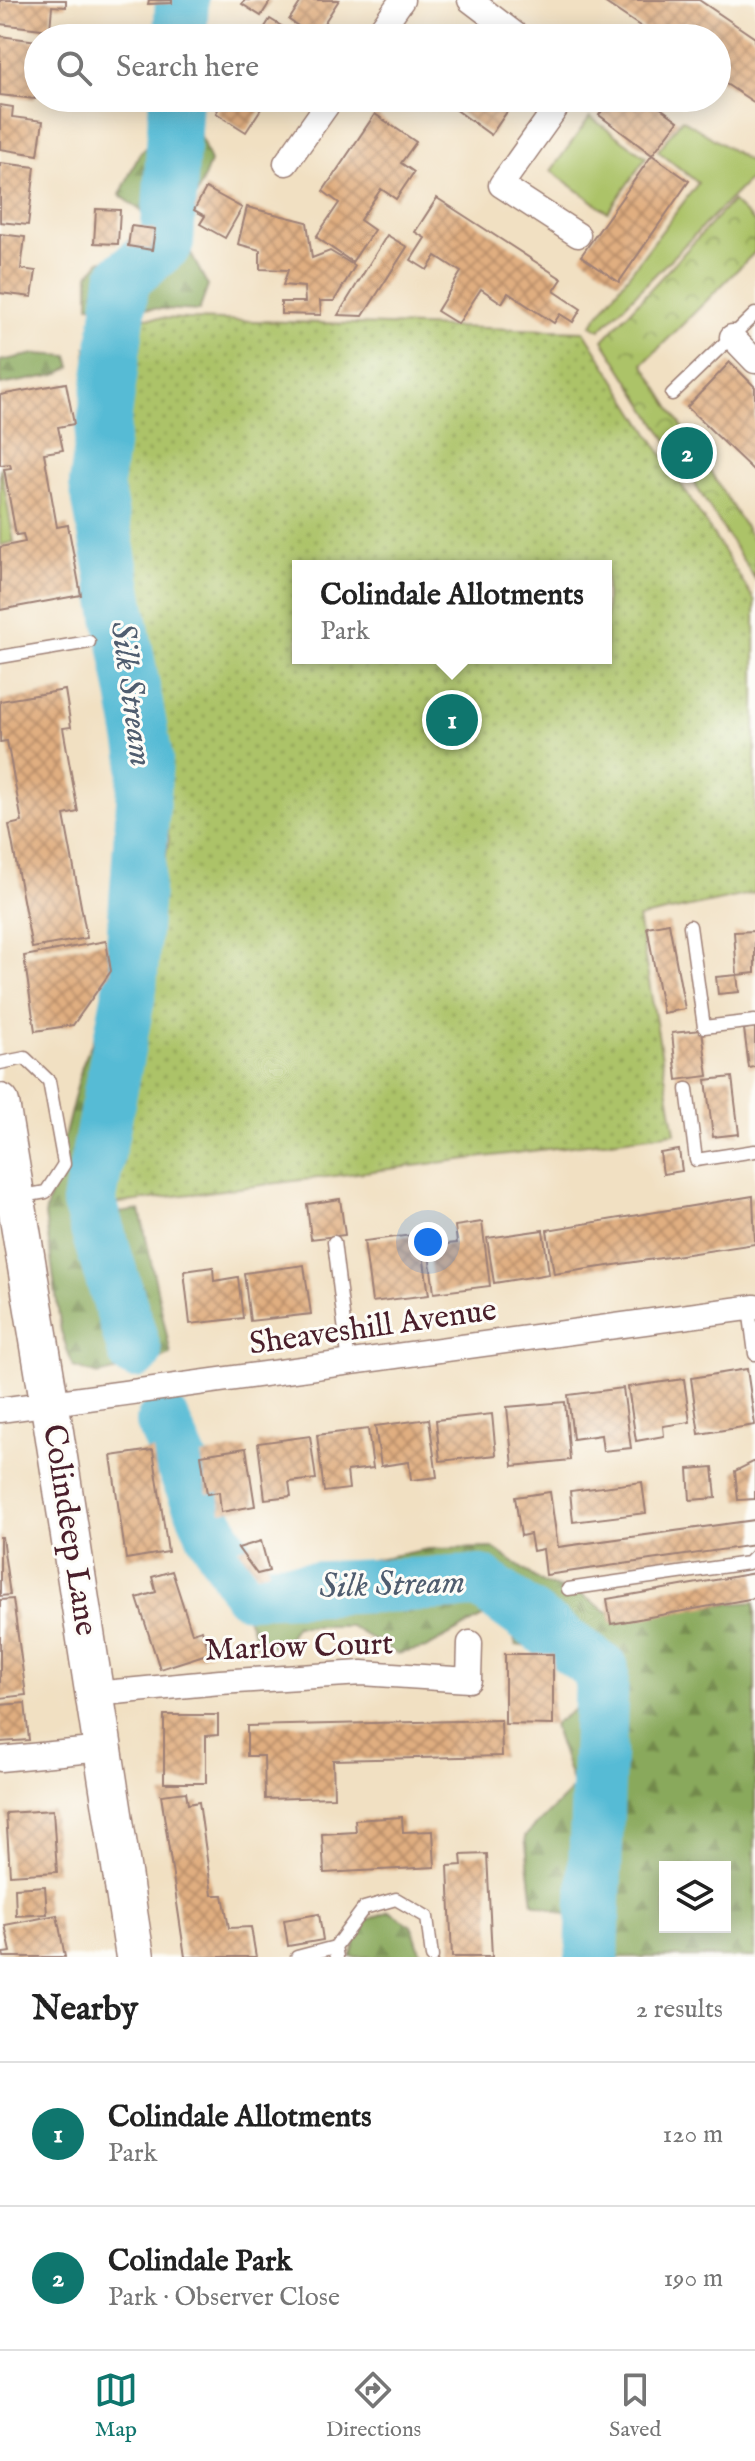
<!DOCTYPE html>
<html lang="en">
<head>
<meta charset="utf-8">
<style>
	body { margin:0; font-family:"IM FELL English",serif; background:#f6f6f6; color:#222 }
	.controls { position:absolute; right:24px; bottom:24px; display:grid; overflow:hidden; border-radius:0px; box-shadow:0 4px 20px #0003 }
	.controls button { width:72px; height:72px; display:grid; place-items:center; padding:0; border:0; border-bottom:2px solid #e0e0e0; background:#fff; color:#222; font:40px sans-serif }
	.you { position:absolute; left:428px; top:1242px; width:28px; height:28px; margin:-20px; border:6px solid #fff; border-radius:50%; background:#1a73e8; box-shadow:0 0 0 12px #1a73e833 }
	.badge { display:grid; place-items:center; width:52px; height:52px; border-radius:50%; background:#0f766e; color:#fff; font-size:26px; font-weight:700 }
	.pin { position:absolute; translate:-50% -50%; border:4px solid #fff; box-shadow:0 2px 8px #0006 }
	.popup { position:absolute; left:292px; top:560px; width:320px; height:104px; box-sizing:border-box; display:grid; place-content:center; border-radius:0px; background:#fff; filter:drop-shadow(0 2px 6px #0005); font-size:26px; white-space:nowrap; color:#767676 }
	.popup b { font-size:30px; color:#222 }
	.popup::after { content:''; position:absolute; left:50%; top:100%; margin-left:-16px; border:16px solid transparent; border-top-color:#fff }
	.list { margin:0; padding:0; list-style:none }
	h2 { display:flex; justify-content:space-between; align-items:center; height:104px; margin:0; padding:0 32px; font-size:34px }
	h2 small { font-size:26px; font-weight:400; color:#767676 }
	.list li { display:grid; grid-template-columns:52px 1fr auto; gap:24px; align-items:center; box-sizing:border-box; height:144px; padding:0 32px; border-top:2px solid #e0e0e0 }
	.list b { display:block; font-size:30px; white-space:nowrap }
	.list p { margin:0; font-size:26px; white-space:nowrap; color:#767676 }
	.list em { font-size:26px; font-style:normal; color:#767676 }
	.icon { flex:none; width:44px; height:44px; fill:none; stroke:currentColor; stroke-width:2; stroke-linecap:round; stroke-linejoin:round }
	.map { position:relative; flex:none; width:755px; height:1957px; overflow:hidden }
	.search { position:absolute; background:#fff; box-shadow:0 4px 20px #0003; left:24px; right:24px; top:24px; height:88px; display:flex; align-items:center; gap:20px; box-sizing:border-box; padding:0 28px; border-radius:44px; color:#767676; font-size:30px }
	.sheet { height:392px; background:#fff }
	nav { display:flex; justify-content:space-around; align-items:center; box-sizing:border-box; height:112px; border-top:2px solid #e0e0e0; background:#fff; font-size:22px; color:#767676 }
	nav a { display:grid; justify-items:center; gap:4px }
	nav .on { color:#0f766e }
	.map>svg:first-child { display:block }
	.grass { fill:#acc368; stroke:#7b714a; stroke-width:2 }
	.forest { fill:url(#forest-firs); stroke:#6a6444; stroke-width:2; fill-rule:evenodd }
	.park { fill:url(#park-crowns); stroke:#7b714a; stroke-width:2 }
	.garden { fill:url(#garden-dots); stroke:#7b714a; stroke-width:2; fill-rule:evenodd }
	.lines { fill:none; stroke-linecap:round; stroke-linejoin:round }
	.river { stroke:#57bbd5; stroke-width:54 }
	.building { fill:url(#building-cross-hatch) }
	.service-casing { stroke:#9e8076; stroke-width:15 }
	.minor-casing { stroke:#9e8076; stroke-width:27 }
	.primary-casing { stroke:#9e8076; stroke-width:41 }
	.service { stroke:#fff; stroke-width:12 }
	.minor { stroke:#fff; stroke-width:24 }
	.primary { stroke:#fff; stroke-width:38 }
	.labels { text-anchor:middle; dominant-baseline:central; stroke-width:6; stroke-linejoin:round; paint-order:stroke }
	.street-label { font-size:32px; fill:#4a1f2b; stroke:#fdfcf7 }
	.water-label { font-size:34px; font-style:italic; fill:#4f5d6f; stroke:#fdfcf7 }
</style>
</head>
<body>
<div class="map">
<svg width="755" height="1957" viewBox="0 0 755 1957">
	<defs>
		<pattern id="forest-firs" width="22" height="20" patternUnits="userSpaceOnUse" patternTransform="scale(2)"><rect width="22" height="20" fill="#89a95c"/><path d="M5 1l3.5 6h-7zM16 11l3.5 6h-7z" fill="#72894c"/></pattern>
		<pattern id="park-crowns" width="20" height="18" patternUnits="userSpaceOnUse" patternTransform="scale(2)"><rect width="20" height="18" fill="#acc368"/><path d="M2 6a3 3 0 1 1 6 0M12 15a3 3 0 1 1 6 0" fill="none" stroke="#8e9e56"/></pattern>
		<pattern id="garden-dots" width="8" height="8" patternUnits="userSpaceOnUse" patternTransform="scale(2)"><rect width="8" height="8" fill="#acc368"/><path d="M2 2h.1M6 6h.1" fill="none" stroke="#8e9e56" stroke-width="1.8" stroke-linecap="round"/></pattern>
		<pattern id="building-cross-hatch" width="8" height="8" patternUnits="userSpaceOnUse" patternTransform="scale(2)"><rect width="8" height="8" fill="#e0ae80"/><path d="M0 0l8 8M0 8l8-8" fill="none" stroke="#b88d69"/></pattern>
	</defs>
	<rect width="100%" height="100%" fill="#fdfcf7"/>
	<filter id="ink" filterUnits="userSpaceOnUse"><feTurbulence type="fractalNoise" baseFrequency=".0125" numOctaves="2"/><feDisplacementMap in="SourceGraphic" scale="16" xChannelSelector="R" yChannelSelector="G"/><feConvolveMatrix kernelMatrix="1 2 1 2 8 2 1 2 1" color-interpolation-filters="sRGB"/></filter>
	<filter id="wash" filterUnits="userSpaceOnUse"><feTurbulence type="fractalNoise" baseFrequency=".006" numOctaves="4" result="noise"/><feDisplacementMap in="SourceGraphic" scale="32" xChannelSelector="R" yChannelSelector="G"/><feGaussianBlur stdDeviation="1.8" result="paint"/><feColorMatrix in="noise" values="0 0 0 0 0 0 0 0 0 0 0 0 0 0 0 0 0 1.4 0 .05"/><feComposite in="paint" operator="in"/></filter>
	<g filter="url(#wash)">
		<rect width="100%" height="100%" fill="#f1e0c2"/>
		<!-- grass -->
		<g class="grass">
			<path d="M590,117l56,40 -38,55 -57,-41z"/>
			<path d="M682,119l73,46v9l-155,156 -9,-5 107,-142 -40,-32z"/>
			<path d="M1,468l13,74 -14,3v-76z"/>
		</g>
		<!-- forest -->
		<g class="forest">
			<path d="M178,0h21v38h-48c10,-12 24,-22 27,-38z"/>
			<path d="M151,98h47v31l12,33 -18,46 -8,33 24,45 -9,25 -110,-6v-31l11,-13 30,-7 15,-9v-31l-25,-19 19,-41 12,-12z"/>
			<path d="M105,342l13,7 -14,97 -1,40 57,356 -62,365 4,8 38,-5 31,145 -27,9 -46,11 -25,-8 -12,-36 -16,-116 37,-149 36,-86 12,-92 1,-122 -12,-92 -13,-74 -31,-105 3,-34 11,-51 -3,-63z"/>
			<path d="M35,354l33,2 3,11 -15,8 -56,10v-24z"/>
			<path d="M493,1548l51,36 37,10 26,18 148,-10v355h-172l-3,-38 -47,-16 -8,-67 49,-48 -21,-63 32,-24 -20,-49 -49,-7 -6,-23 -26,-6 -58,32 -29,6 -47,-28h-54l-13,19 -25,1 -17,-45 -32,-39 53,19 166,-32zM665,1867h60v60h-60z"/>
			<path d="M389,1911l23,15 10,31h-71l9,-34z"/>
		</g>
		<!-- park -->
		<path class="park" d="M732,201l23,22v29l-112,112 112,179v36l-152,-239z"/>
		<!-- garden -->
		<path class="garden" d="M124,317l460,14 171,270v292l-117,25 37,215 -571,72 65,-366 -62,-353zM298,566h308v92h-308z"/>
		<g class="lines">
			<!-- river -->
			<g class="river">
				<path d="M180,38l2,-38"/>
				<path d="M135,1352l-46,-149 41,-215 16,-229 -50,-275 27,-205 44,-37 9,-144"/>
				<path d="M163,1422l50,112 35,57 233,-9 121,88 -10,287"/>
			</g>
		</g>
		<g id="blocks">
			<!-- building -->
			<g class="building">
				<path d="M0,0h66v7l-14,-1 -2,24 -50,-6z"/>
				<path d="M149,0h23v3l-24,1z"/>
				<path d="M245,0h26l-10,16 -19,-12z"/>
				<path d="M302,0h37l-24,37 -26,-17z"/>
				<path d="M601,0h98l56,38v65l-38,-25v-40h-59z"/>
				<path d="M270,19l31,19h-43z"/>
				<path d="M0,36l38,5 -3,58 -35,-4z"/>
				<path d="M225,98h43l-22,34 -30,-19z"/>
				<path d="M440,98h72l3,2 -24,35z"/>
				<path d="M612,98h35l31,23 -26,34 37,26 -70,101 -38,-26 71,-101 -53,-40z"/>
				<path d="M0,105l13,2 -1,10 31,4 -5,34 -38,-6z"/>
				<path d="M375,114l41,28 -15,21 13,9 -18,27 -15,-10 -21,31 14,10 -22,32 -36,-25 23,-34 -16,-12z"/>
				<path d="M0,163l35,4 -7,58 -28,-3z"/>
				<path d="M206,188l36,20 -17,30 -25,-14 5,-8 -11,-6z"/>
				<path d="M437,198l125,81 -8,12 27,18 -8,13 -13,-8 -6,9 -46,-30 -6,10 -21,-14 -23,35 -21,-13 24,-39 -25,-16 -9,14 -16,-10 14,-22 -10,-6z"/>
				<path d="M247,207l60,15 5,36 18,-7 25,15 -21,35h-14l1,14 -40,-1v-12h24l-1,-15 -21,-2 5,-15 -28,-1v-19l-22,-6z"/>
				<path d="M96,209l24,1 -2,34 -24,-1z"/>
				<path d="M131,226l24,3 -3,21 -24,-4z"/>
				<path d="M0,234l25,3 -4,32 15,2 -4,26 -32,-4z"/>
				<path d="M387,235l20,12 -44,69 -25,-1z"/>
				<path d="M730,362l25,25v85l-68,-65z"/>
				<path d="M66,383l8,41 -16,3 5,23 -19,3 13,74 11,-2 13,70 -81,15v-63l25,-5 -2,-8 -7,1 -12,-66 7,-1 -1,-4 -10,1v-70z"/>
				<path d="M65,690l6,37 -8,1 15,84 -14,3 23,123 -55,10 -23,-123 13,-3 -15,-81 -7,1v-41z"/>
				<path d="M669,923l16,86 -22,4 -16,-86z"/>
				<path d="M755,931v42l-18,2 -3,-43z"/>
				<path d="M106,941l5,30 -38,54 -38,6 -11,-75z"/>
				<path d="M737,975l2,17 -21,2 -2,-17z"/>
				<path d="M755,1027v40l-6,1 -5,-39z"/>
				<path d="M702,1030l6,46 -31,4 -5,-47z"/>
				<path d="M732,1077l7,57 -26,3 -7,-57z"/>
				<path d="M679,1150l3,21 -19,3 -3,-21z"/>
				<path d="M753,1196l2,48 -201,30 -7,-44z"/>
				<path d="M340,1199l5,36 -34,4 -4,-35z"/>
				<path d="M482,1222l8,64 -56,7 -6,-47 29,-3 -2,-17z"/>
				<path d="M543,1230l6,44 -55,9 -7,-45z"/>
				<path d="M420,1234l9,61 -57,7 -8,-61z"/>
				<path d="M304,1265l7,49 -61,7 -6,-48z"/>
				<path d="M213,1267l1,14 24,-4 5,41 -53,6 -6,-53z"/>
				<path d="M747,1369l8,56 -56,9 -8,-56z"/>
				<path d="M684,1379l6,43 -27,4 1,10 -28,5 -8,-54z"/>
				<path d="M623,1388l8,60 -28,3 -2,-16 -28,4 -5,-44z"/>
				<path d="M565,1402l5,58 -57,6 -6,-59z"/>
				<path d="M492,1414l4,41 -56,6 -4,-41z"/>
				<path d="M429,1419l8,58 -26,3 -2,-18 -28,4 -6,-40z"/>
				<path d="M368,1429l5,39 -26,3 2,18 -25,3 -7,-57z"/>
				<path d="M310,1436l6,43 -27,3 2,14 -26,3 -7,-56z"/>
				<path d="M246,1448l9,58 -34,6 -2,-20 -12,2 -6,-39z"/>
				<path d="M153,1450l15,102 -42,7 -15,-103z"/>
				<path d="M755,1461v38l-17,1 -3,-29z"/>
				<path d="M713,1467l3,31 -26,2 -2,-31z"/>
				<path d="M642,1482l4,31 -73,9 -3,-31z"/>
				<path d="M550,1492l8,55 197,-27v25l-209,30 -3,-26 -10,2 -3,-17 -9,2 -6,-39z"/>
				<path d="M0,1537h2l8,58 -10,1z"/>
				<path d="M261,1541l8,30 -12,3 -19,-26z"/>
				<path d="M172,1571l20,62 10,-3 8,23 -50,16 -23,-71 19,-6 -4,-15z"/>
				<path d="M755,1573v25l-144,26 -4,-25z"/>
				<path d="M13,1599l13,96 -26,3v-98z"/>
				<path d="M505,1654h48v71l-48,-1z"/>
				<path d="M25,1703l4,37 -29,2v-37z"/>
				<path d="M164,1715h54v20l-12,1v47h-42z"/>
				<path d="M501,1720l1,36 -169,4 1,37 -69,2 -1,-43h-17v-30z"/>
				<path d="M186,1792l2,12 11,-2 13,93h11l6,33 22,-1 5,30h-71l-24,-162z"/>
				<path d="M53,1810l4,62 -47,3 -4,-62z"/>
				<path d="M402,1817l1,15 30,-1 2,36 -111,6 -2,-39 34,-2 -1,-12z"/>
				<path d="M487,1854l5,103h-40l-4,-91 14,-1 -1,-10z"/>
				<path d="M45,1886l2,28 -31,2 -1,-28z"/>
				<path d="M319,1914l4,26 -35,6 -4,-26z"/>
				<path d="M57,1915l8,42h-61l-1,-4 8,-1 -6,-27z"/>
			</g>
		</g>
	</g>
	<g filter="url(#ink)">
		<use href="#blocks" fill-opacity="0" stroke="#9e8076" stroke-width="2"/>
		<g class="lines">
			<!-- service casing -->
			<g class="service-casing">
				<g id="service">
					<path d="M672,394l83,-80"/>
					<path d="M0,657l89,-15"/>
					<path d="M690,926l14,101 51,-6"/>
					<path d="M0,1063l25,-5 24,23 15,83 -18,28 -28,5"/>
					<path d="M687,1089l9,71 59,-9"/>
					<path d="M334,1242l15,122"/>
					<path d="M749,1308l6,46"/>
					<path d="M568,1589l180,-26 7,-7"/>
					<path d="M297,1957l38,-10"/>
					<path d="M337,1957l-2,-10 29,-39 32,-9 31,18 5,40"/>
				</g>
			</g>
			<!-- minor casing -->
			<g class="minor-casing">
				<g id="minor">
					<path d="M470,0l50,38"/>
					<path d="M375,38l27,-38"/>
					<path d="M563,98l-62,87 77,50"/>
					<path d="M286,163l46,-65"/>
					<path d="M732,337l23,24"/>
					<path d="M0,1410l755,-103"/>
					<path d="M94,1694l126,-12 142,-9 107,7 1,-37"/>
					<path d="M0,1759l103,-10"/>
				</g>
			</g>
			<!-- primary casing -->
			<g class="primary-casing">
				<path id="primary" d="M0,1103l53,322 82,532"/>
			</g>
			<!-- service -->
			<use href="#service" class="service"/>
			<!-- minor -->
			<use href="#minor" class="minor"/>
			<!-- primary -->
			<use href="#primary" class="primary"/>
		</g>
	</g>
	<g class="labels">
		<!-- street labels -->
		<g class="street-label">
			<text transform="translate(373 1328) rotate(-8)">Sheaveshill Avenue</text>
			<text transform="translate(69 1530) rotate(81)">Colindeep Lane</text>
			<text transform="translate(299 1648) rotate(-2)">Marlow Court</text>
		</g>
		<!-- water labels -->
		<g class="water-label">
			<text transform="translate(131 694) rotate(82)">Silk Stream</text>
			<text transform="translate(392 1585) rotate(-2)">Silk Stream</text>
		</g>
	</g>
</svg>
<div class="controls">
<button><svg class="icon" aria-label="layers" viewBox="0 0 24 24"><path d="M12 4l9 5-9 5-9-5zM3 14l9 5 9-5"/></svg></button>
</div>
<div class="you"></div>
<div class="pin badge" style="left:452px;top:720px">1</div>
<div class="popup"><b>Colindale Allotments</b>Park</div>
<div class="pin badge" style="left:687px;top:453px">2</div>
<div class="search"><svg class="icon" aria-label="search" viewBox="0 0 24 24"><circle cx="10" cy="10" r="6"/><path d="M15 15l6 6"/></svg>Search here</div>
</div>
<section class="sheet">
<h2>Nearby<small>2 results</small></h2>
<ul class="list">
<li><span class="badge">1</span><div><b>Colindale Allotments</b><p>Park</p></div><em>120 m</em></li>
<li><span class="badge">2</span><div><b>Colindale Park</b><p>Park · Observer Close</p></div><em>190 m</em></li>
</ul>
</section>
<nav>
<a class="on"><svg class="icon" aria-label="map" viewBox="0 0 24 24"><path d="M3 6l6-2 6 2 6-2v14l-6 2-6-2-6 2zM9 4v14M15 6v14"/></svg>Map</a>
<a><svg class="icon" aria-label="directions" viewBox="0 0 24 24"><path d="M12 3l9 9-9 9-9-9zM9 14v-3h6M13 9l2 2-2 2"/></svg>Directions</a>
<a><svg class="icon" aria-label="saved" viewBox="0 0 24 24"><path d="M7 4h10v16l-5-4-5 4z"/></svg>Saved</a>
</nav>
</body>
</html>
